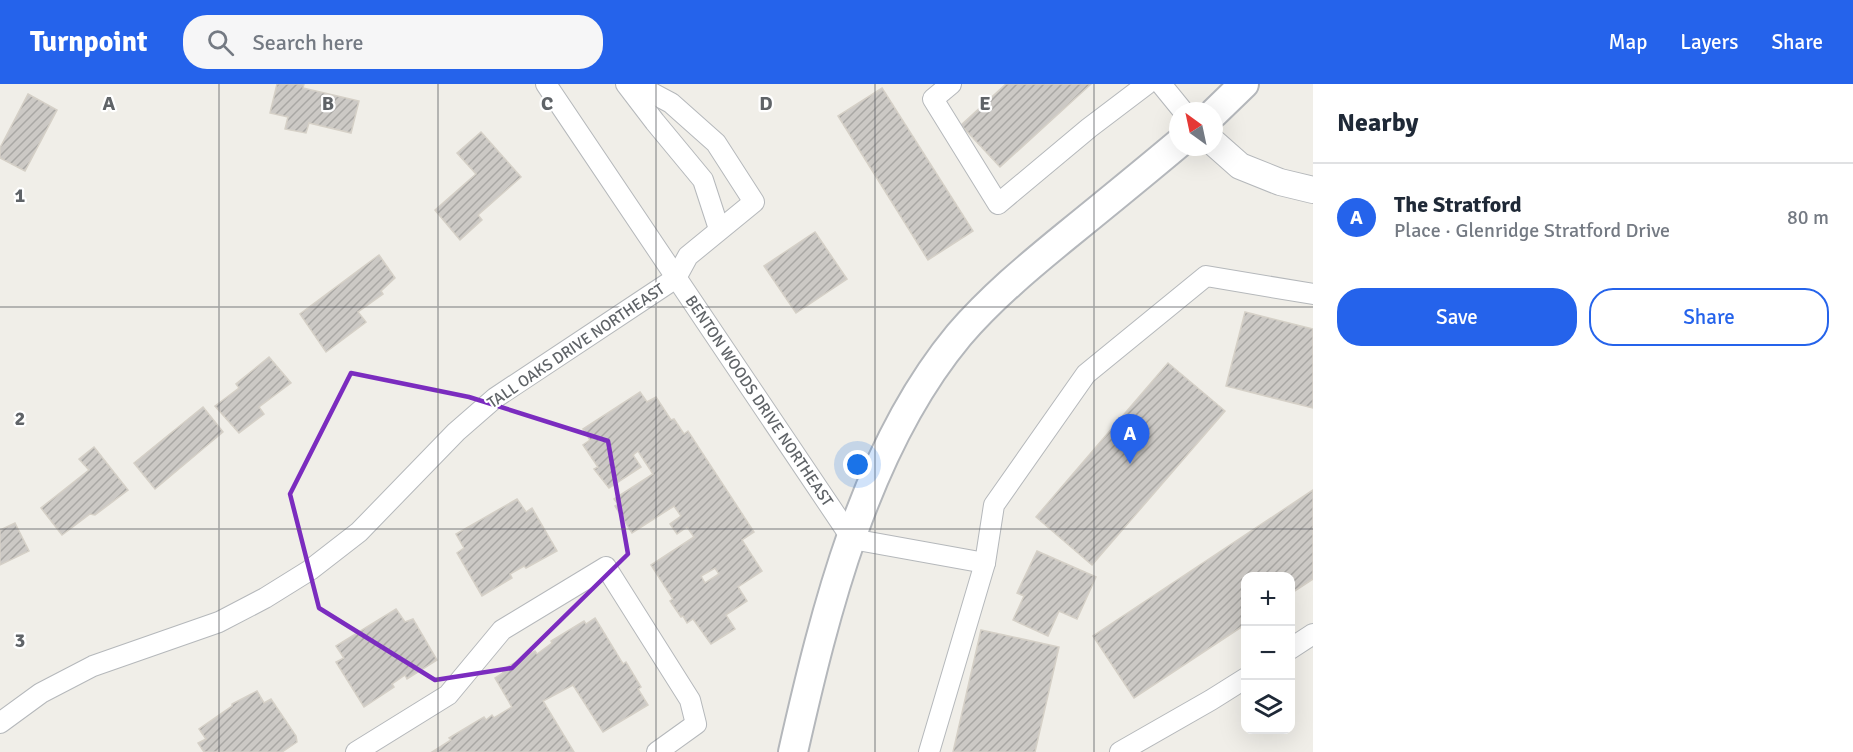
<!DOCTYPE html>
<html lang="en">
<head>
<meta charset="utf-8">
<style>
	body { margin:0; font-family:Signika,sans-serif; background:#f6f6f7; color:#1f2937 }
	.controls { position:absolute; right:18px; bottom:18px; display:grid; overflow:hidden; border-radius:12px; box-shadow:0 6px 24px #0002 }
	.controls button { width:54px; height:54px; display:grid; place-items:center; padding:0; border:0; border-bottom:2px solid #e0e1e3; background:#fff; color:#1f2937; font:30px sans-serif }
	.compass { position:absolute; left:1169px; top:18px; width:54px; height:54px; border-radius:50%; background:#fff; box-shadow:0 6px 24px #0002; rotate:327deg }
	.you { position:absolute; left:858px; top:381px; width:21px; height:21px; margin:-15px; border:4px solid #fff; border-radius:50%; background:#1a73e8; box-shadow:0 0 0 9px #1a73e833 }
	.badge { display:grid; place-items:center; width:39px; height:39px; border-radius:50%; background:#2563eb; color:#fff; font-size:20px; font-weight:700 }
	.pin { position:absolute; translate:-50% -50px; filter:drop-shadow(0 2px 3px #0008) }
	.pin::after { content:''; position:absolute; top:32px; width:21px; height:18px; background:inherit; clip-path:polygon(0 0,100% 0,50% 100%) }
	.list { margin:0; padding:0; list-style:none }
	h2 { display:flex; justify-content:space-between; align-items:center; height:78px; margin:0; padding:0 24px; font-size:26px }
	h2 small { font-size:20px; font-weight:400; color:#747a83 }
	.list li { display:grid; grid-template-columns:39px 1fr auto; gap:18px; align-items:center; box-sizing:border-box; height:108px; padding:0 24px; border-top:2px solid #e0e1e3 }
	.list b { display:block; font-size:22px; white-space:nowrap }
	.list p { margin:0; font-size:20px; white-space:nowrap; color:#747a83 }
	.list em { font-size:20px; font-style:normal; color:#747a83 }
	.actions { display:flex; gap:12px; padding:18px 24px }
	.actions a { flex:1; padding:14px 0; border:2px solid #2563eb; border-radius:24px; text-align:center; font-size:21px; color:#2563eb }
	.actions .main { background:#2563eb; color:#fff }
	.icon { flex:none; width:33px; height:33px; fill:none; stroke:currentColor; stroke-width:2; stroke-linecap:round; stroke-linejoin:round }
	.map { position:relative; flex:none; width:1313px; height:668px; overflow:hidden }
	header { display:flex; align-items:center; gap:36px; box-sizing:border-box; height:84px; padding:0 30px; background:#2563eb; color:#fff }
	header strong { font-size:28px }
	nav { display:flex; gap:33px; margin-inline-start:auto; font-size:21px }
	.search { width:420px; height:54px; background:#f6f6f7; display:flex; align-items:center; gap:15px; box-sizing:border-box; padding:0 21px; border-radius:24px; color:#747a83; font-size:22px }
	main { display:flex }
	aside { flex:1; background:#fff }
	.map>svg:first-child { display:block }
	.building { fill:url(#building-hatch); stroke:#d5d0c7; stroke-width:1.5; fill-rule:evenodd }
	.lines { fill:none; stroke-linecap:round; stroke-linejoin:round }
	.minor-casing { stroke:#b5b8bb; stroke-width:22 }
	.tertiary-casing { stroke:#b5b8bb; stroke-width:28 }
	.secondary-casing { stroke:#b4b7bb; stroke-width:32 }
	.minor { stroke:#fff; stroke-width:20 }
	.tertiary { stroke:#fff; stroke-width:26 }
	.secondary { stroke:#fff; stroke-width:28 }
	.marked { fill:none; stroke:#7b2cbf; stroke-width:4.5; stroke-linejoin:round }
	.grid { fill:none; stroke:#5f6367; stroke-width:1.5; stroke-opacity:0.55 }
	.labels { text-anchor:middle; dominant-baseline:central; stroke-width:4.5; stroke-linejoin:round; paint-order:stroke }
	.street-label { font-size:16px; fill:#5f6367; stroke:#fff }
	.grid-label { font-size:20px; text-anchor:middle; font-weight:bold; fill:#5f6367; stroke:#fff; stroke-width:4.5; stroke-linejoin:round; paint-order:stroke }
</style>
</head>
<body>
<header>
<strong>Turnpoint</strong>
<div class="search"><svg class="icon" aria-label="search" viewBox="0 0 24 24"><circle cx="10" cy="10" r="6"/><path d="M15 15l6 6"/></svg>Search here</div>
<nav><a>Map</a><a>Layers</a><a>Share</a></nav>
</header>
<main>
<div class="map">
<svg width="1313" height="668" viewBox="0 0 1313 668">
	<defs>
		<pattern id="building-hatch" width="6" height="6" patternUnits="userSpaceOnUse" patternTransform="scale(1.5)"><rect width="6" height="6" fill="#ccc9c5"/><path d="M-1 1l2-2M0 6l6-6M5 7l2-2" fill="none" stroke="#a9a7a4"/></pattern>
	</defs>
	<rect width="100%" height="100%" fill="#f0eee8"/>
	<!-- building -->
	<g class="building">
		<path d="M277,0h27l-1,4 56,13 -8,32 -42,-10 -3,10 -21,-4 3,-12 -18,-4z"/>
		<path d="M1006,0h85l-91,83 -39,-42z"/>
		<path d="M882,4l91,143 -45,29 -90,-144z"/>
		<path d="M28,10l29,16 -32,61 -25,-13v-10z"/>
		<path d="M481,48l40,45 -43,38 4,5 -22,20 -25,-30 41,-36 -19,-21z"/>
		<path d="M815,148l32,47 -51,34 -32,-47z"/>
		<path d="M379,171l16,23 -14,13 2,3 -25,18 8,10 -40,30 -26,-38z"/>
		<path d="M1245,228l68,17v79l-87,-22z"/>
		<path d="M269,273l22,26 -32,24 5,7 -25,19 -24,-27 24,-18 -3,-4z"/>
		<path d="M1168,279l57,48 -133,154 -56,-48z"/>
		<path d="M640,308l7,10 9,-5 15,23 3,-1 10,15 4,-3 66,101 -12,8 20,31 -24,16 9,14 -21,14 9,14 -24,15 -18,-25 -6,4 -4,-7 -2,1 -11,-16 3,-2 -22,-34 43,-28 -7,-10 -10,7 -7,-10 11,-8 -7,-10 -42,27 -17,-27 3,-2 -4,-5 39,-25 -15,-23 -5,4 8,12 -32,21 -15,-19 4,-2 -15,-22 7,-5 -7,-11zM715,484l4,6 -14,9 -4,-7z"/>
		<path d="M203,323l20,25 -68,57 -21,-26z"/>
		<path d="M94,363l34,43 -33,25 -5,-1 -28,21 -21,-27 48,-38 -10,-11z"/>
		<path d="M1313,406v89l-23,15v-18h-44v48l-112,74 -41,-62z"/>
		<path d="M517,415l9,13 6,-4 25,43 -31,17 -2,-2 -14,8 2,4 -30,18 -25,-43 7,-5 -8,-14z"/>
		<path d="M15,439l14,28 -29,14v-35z"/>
		<path d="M1037,467l59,26 -19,42 -18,-8 -11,25 -35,-16 11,-24 -7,-3z"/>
		<path d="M396,525l9,13 8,-3 24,41 -30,19 -2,-4 -13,9 2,3 -30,20 -28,-45 8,-4 -8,-12z"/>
		<path d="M595,534l28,46 3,-2 15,25 -3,2 10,16 -45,27 -30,-47 -30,16 31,51h-142l19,-12 -2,-2 35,-21 2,3 6,-5 2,3 18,-11 -17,-29 8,-5 -1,-3 33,-19 2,3 15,-11 -1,-2 33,-20 2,3z"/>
		<path d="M981,546l78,17 -24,105h-82z"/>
		<path d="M257,607l7,12 7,-4 25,37 1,6 -15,10h-78l-6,-9 8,-4 -7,-10 33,-23v-2z"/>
	</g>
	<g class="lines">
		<!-- minor casing -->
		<g class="minor-casing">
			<g id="minor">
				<path d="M546,0l306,455 133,24"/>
				<path d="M626,0l29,38 48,58 16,49"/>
				<path d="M951,0l-18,15 65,105 91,-76 58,-44"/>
				<path d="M1161,0l22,27"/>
				<path d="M1290,565l23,-15"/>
				<path d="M0,639l41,-30 52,-27 126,-44 46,-24 45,-28 49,-38 97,-100 39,-34 181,-120 12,-22 66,-54 -38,-59 -45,-40 -36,-19"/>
				<path d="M356,668l92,-57 54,-65 104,-63 84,133 6,24 -39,28"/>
				<path d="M929,668l56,-189 9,-58 92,-131 120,-98 107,18"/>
				<path d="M1120,668l91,-52 35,-22"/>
			</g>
		</g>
		<!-- tertiary casing -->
		<g class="tertiary-casing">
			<path id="tertiary" d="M1214,59l26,23 40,16 33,8"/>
		</g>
		<!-- secondary casing -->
		<g class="secondary-casing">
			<g id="secondary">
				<path d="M1214,29l30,-29"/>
				<path d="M793,668c32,-141 72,-304 166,-417 32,-37 69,-68 107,-99 37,-30 75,-61 112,-92"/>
			</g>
		</g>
		<!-- minor -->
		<use href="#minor" class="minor"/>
		<!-- tertiary -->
		<use href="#tertiary" class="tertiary"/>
		<!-- secondary -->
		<use href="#secondary" class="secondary"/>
	</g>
	<!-- marked area -->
	<path class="marked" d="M351,289l118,24 139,44 20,113 -116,114 -77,12 -116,-72 -29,-114z"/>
	<!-- grid -->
	<path class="grid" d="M219,0v668M438,0v668M656,0v668M875,0v668M1094,0v668M0,223h1313M0,445h1313"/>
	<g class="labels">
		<!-- street labels -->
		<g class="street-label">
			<text transform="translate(576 262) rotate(-34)">TALL OAKS DRIVE NORTHEAST</text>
			<text transform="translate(759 317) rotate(56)">BENTON WOODS DRIVE NORTHEAST</text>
		</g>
	</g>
	<g class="grid-label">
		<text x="109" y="26">A</text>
		<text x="328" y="26">B</text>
		<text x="547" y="26">C</text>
		<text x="766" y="26">D</text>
		<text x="985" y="26">E</text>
		<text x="20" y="118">1</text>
		<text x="20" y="341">2</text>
		<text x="20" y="563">3</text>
	</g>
</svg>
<div class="controls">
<button>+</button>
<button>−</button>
<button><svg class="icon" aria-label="layers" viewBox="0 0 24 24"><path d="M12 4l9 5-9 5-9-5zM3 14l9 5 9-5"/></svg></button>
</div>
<svg class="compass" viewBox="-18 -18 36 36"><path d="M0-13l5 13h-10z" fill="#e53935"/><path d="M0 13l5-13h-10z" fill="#747a83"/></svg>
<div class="you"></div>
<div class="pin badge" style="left:1130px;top:380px">A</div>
</div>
<aside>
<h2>Nearby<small></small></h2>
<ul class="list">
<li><span class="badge">A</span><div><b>The Stratford</b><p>Place · Glenridge Stratford Drive</p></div><em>80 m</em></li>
</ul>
<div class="actions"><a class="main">Save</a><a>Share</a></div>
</aside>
</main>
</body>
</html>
